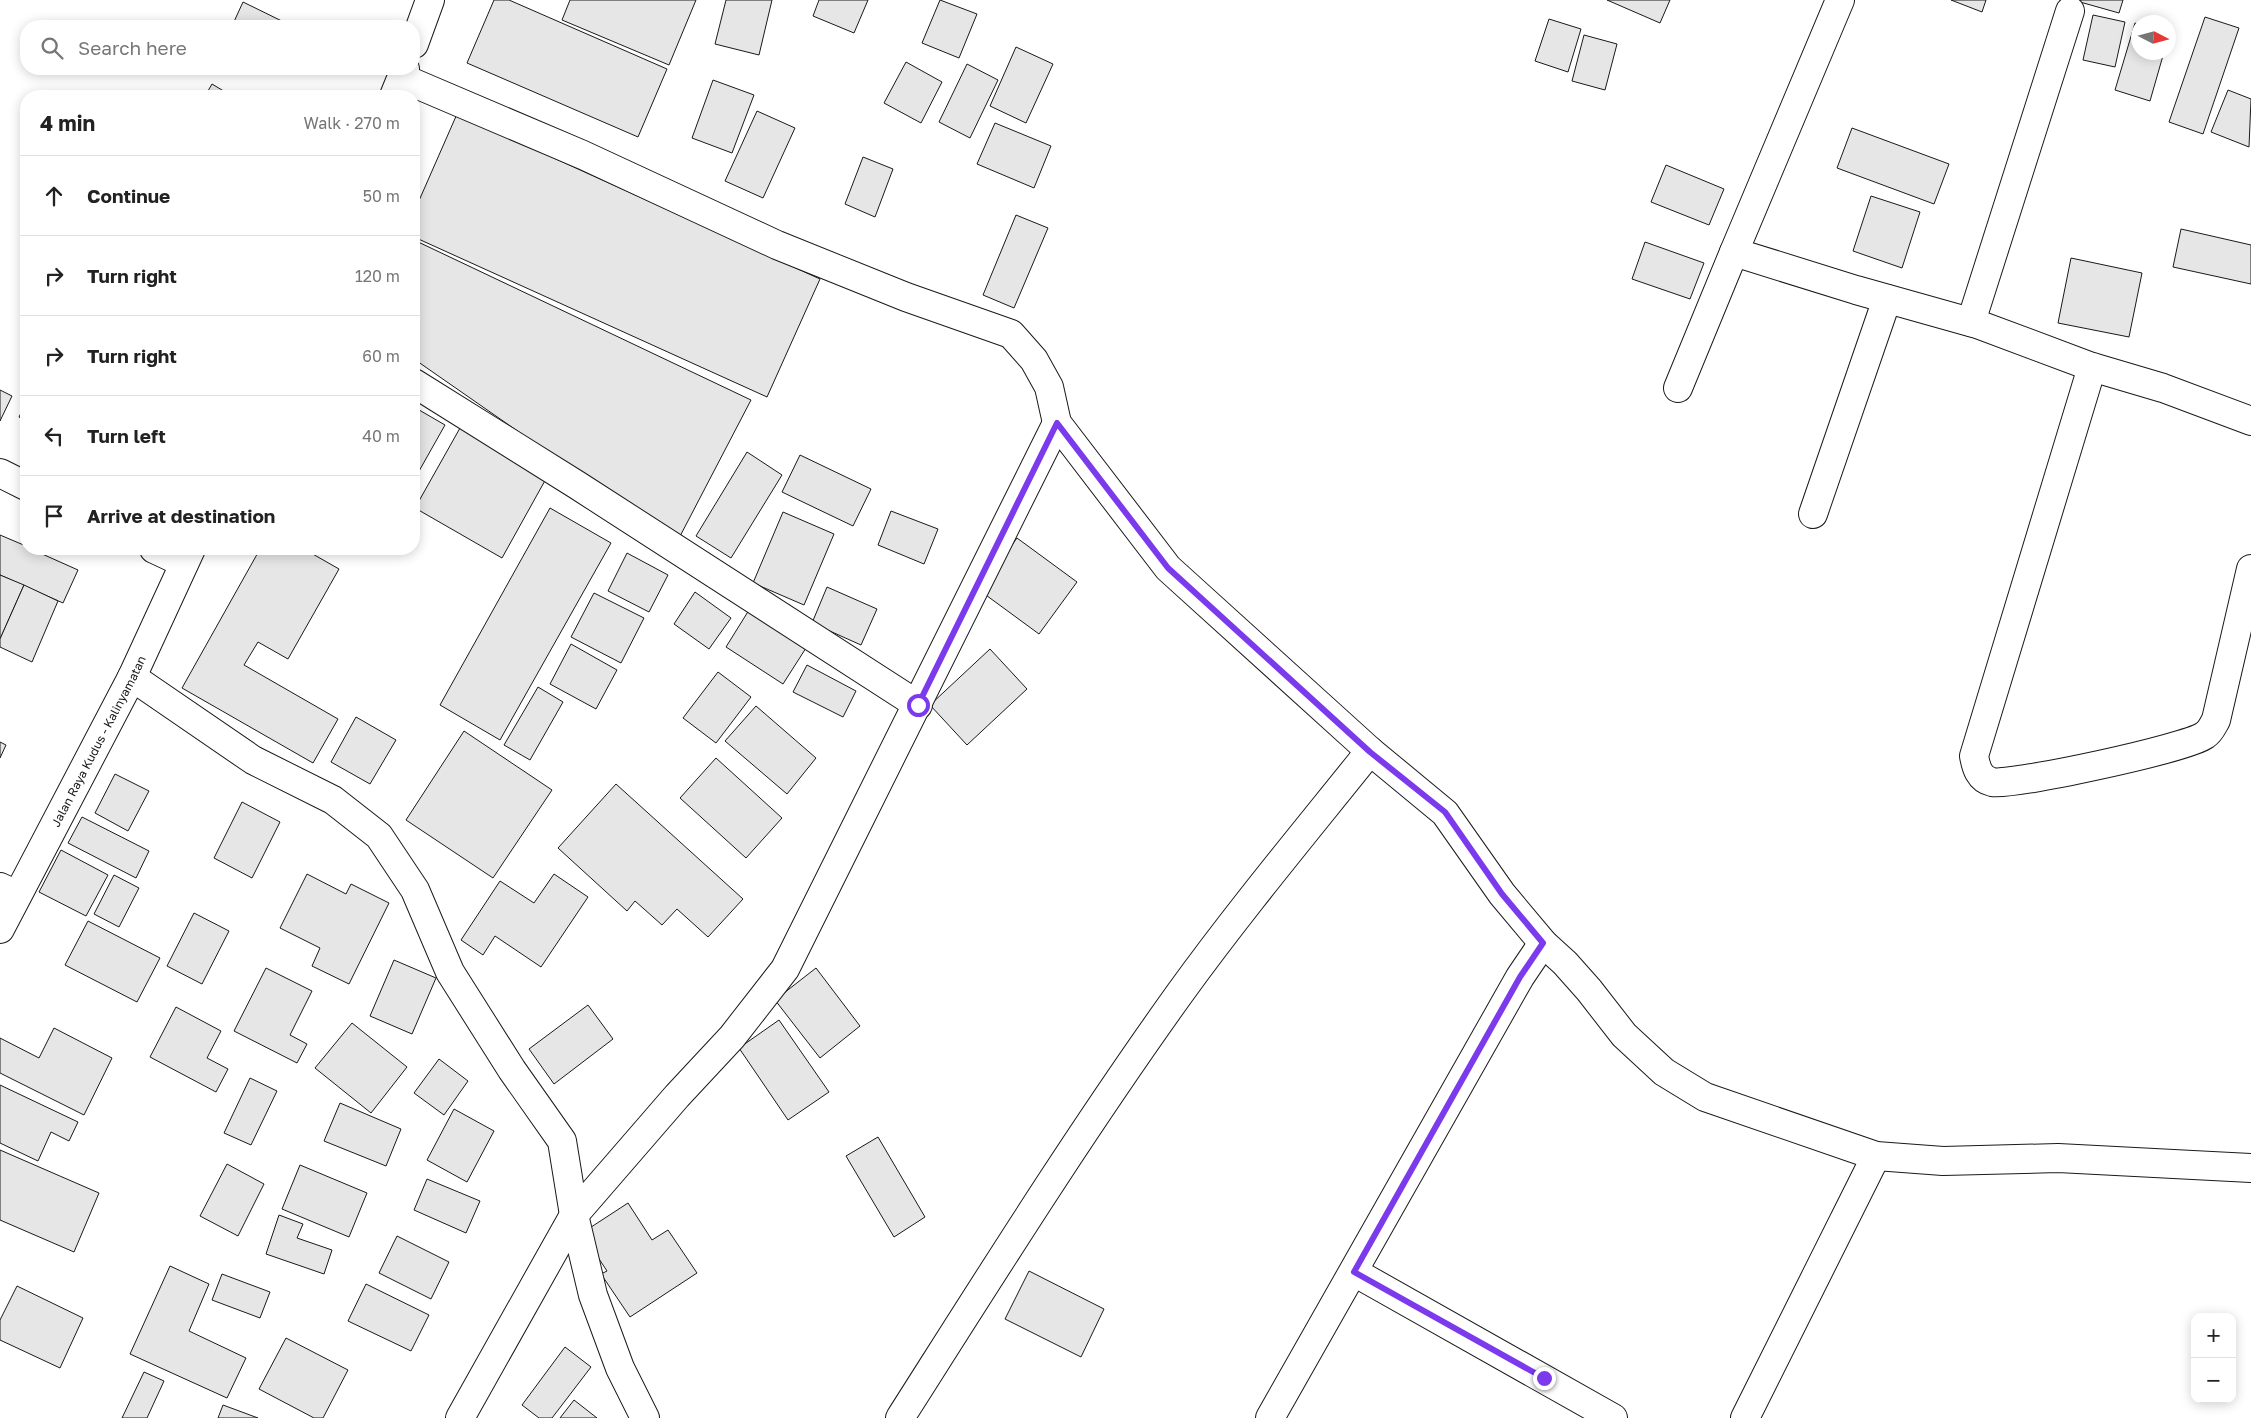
<!DOCTYPE html>
<html lang="en">
<head>
<meta charset="utf-8">
<style>
	body { margin:0; font-family:"Golos Text",sans-serif; background:#f6f6f6; color:#222 }
	.controls { position:absolute; right:15px; bottom:15px; display:grid; overflow:hidden; border-radius:10px; box-shadow:0 2px 12px #0003 }
	.controls button { width:45px; height:45px; display:grid; place-items:center; padding:0; border:0; border-bottom:1px solid #e0e0e0; background:#fff; color:#222; font:25px sans-serif }
	.compass { position:absolute; left:2131px; top:15px; width:45px; height:45px; border-radius:50%; background:#fff; box-shadow:0 2px 12px #0003; rotate:96deg }
	.stop { position:absolute; width:15px; height:15px; margin:-11px; border:4px solid #7c3aed; border-radius:50%; background:#fff }
	.stop.end { background:#7c3aed; border-color:#fff; box-shadow:0 1px 5px #0008 }
	.list { margin:0; padding:0; list-style:none }
	h2 { display:flex; justify-content:space-between; align-items:center; height:65px; margin:0; padding:0 20px; font-size:21px }
	h2 small { font-size:16px; font-weight:400; color:#767676 }
	.list li { display:grid; grid-template-columns:32px 1fr auto; gap:15px; align-items:center; box-sizing:border-box; height:80px; padding:0 20px; border-top:1px solid #e0e0e0 }
	.list b { display:block; font-size:19px; white-space:nowrap }
	.list em { font-size:16px; font-style:normal; color:#767676 }
	.icon { flex:none; width:28px; height:28px; fill:none; stroke:currentColor; stroke-width:2; stroke-linecap:round; stroke-linejoin:round }
	.map { position:relative; flex:none; width:2251px; height:1418px; overflow:hidden }
	.search { position:absolute; background:#fff; box-shadow:0 2px 12px #0003; left:20px; top:20px; width:400px; height:55px; display:flex; align-items:center; gap:12px; box-sizing:border-box; padding:0 18px; border-radius:20px; color:#767676; font-size:19px }
	.panel { position:absolute; background:#fff; box-shadow:0 2px 12px #0003; left:20px; top:90px; width:400px; height:465px; border-radius:20px }
	.map>svg:first-child { display:block }
	.building { fill:#e6e6e6; stroke:#1a1a1a }
	.lines { fill:none; stroke-linecap:round; stroke-linejoin:round }
	.minor-casing { stroke:#1a1a1a; stroke-width:30 }
	.secondary-casing { stroke:#1a1a1a; stroke-width:30 }
	.minor { stroke:#fff; stroke-width:28 }
	.secondary { stroke:#fff; stroke-width:28 }
	.route { stroke:#7c3aed; stroke-width:6 }
	.labels { text-anchor:middle; dominant-baseline:central; stroke-width:4; stroke-linejoin:round; paint-order:stroke }
	.street-label { font-size:12px; fill:#1a1a1a; stroke:#fff }
</style>
</head>
<body>
<div class="map">
<svg width="2251" height="1418" viewBox="0 0 2251 1418">
	<rect width="100%" height="100%" fill="#fff"/>
	<!-- building -->
	<g class="building">
		<path d="M494,0h15l158,69 -29,68 -171,-74z"/>
		<path d="M570,0h126l-27,65 -107,-45z"/>
		<path d="M726,0h46l-13,55 -44,-11z"/>
		<path d="M819,0h49l-14,33 -41,-17z"/>
		<path d="M940,0l37,14 -18,44 -37,-15z"/>
		<path d="M1607,0h63l-10,23z"/>
		<path d="M1951,0h35l-4,12z"/>
		<path d="M2081,0h42l-4,13 -39,-11z"/>
		<path d="M243,2l49,24h-60z"/>
		<path d="M2093,15l32,7 -10,45 -32,-7z"/>
		<path d="M2205,17l34,11 -36,106 -34,-12z"/>
		<path d="M1549,19l32,10 -13,43 -33,-11z"/>
		<path d="M2135,23l3,1v28h26l-14,49 -35,-11z"/>
		<path d="M1584,35l33,9 -12,46 -33,-9z"/>
		<path d="M1016,47l37,17 -27,59 -36,-17z"/>
		<path d="M906,62l36,20 -21,41 -37,-20z"/>
		<path d="M967,64l31,16 -28,58 -31,-16z"/>
		<path d="M713,80l41,15 -22,58 -40,-15z"/>
		<path d="M212,84l20,12h-27z"/>
		<path d="M2228,90l23,9 -2,48 -38,-15z"/>
		<path d="M757,111l38,17 -32,70 -38,-17z"/>
		<path d="M457,114l363,165 -53,118 -353,-160v-25z"/>
		<path d="M995,123l56,23 -17,42 -57,-24z"/>
		<path d="M1852,128l97,36 -15,40 -97,-36z"/>
		<path d="M863,157l30,12 -18,48 -30,-13z"/>
		<path d="M1666,165l58,24 -15,36 -58,-23z"/>
		<path d="M1871,196l49,16 -18,56 -49,-17z"/>
		<path d="M1016,215l32,13 -34,80 -31,-13z"/>
		<path d="M2181,229l70,16v39l-78,-17z"/>
		<path d="M414,240l337,160 -74,142 -263,-183z"/>
		<path d="M1645,242l59,21 -14,36 -58,-20z"/>
		<path d="M2071,258l71,15 -13,64 -71,-14z"/>
		<path d="M0,390l12,6 -12,25z"/>
		<path d="M26,403v18l-7,-4z"/>
		<path d="M414,407l31,18 -31,55z"/>
		<path d="M460,428l87,49 -45,81 -87,-50z"/>
		<path d="M747,452l35,23 -51,83 -35,-22z"/>
		<path d="M800,455l71,34 -18,37 -71,-34z"/>
		<path d="M550,508l61,35 -111,197 -60,-35z"/>
		<path d="M891,511l47,18 -14,35 -46,-19z"/>
		<path d="M783,512l51,22 -30,71 -51,-22z"/>
		<path d="M0,535l26,11v3h5l47,21 -15,33 -63,-28z"/>
		<path d="M1017,538l60,44 -38,52 -60,-44z"/>
		<path d="M260,549h44l35,20 -51,90 -30,-17 -14,23 94,54 -25,44 -131,-75z"/>
		<path d="M627,553l41,22 -19,37 -41,-21z"/>
		<path d="M0,575l24,10 -24,54z"/>
		<path d="M24,585l34,16 -26,61 -32,-15v-8z"/>
		<path d="M827,587l50,22 -16,36 -49,-22z"/>
		<path d="M695,592l36,26 -22,31 -35,-25z"/>
		<path d="M594,593l50,25 -23,45 -50,-26z"/>
		<path d="M749,610l57,38 -23,36 -57,-37z"/>
		<path d="M571,644l46,26 -21,39 -46,-25z"/>
		<path d="M990,649l37,40 -60,56 -37,-40z"/>
		<path d="M807,665l49,26 -13,26 -50,-25z"/>
		<path d="M718,672l33,25 -35,46 -33,-25z"/>
		<path d="M538,687l25,15 -33,58 -26,-15z"/>
		<path d="M756,706l60,52 -29,36 -62,-53z"/>
		<path d="M356,717l40,23 -26,44 -39,-22z"/>
		<path d="M464,731l88,59 -59,88 -87,-58z"/>
		<path d="M0,742l6,3 -6,13z"/>
		<path d="M716,758l66,60 -36,40 -66,-60z"/>
		<path d="M115,774l34,17 -21,40 -33,-18z"/>
		<path d="M616,784l127,115 -35,38 -31,-28 -15,16 -27,-24 -8,10 -69,-63z"/>
		<path d="M242,802l38,20 -28,56 -38,-20z"/>
		<path d="M82,817l67,34 -13,27 -68,-35z"/>
		<path d="M61,850l47,25 -22,41 -47,-24z"/>
		<path d="M307,874l39,20 5,-10 38,19 -40,81 -37,-18 8,-18 -40,-20z"/>
		<path d="M554,874l34,23 -47,70 -46,-31 -12,19 -22,-15 39,-59 34,22z"/>
		<path d="M114,875l25,13 -20,39 -25,-13z"/>
		<path d="M194,913l35,18 -27,53 -35,-18z"/>
		<path d="M88,921l72,37 -23,44 -72,-37z"/>
		<path d="M394,960l42,18 -24,56 -42,-18z"/>
		<path d="M266,968l46,23 -22,44 17,9 -10,19 -63,-32z"/>
		<path d="M816,968l44,58 -40,32 -45,-58z"/>
		<path d="M588,1005l25,34 -59,45 -25,-35z"/>
		<path d="M176,1007l45,24 -14,27 21,11 -12,23 -66,-35z"/>
		<path d="M779,1020l50,72 -41,28 -49,-72z"/>
		<path d="M352,1023l55,44 -36,46 -56,-45z"/>
		<path d="M54,1028l58,30 -28,57 -84,-42v-35l39,20z"/>
		<path d="M439,1059l29,22 -24,34 -30,-22z"/>
		<path d="M250,1078l27,13 -26,54 -27,-12z"/>
		<path d="M0,1085l78,37 -9,19 -18,-9 -13,29 -38,-18z"/>
		<path d="M340,1103l61,26 -15,37 -62,-25z"/>
		<path d="M454,1109l40,22 -27,51 -40,-22z"/>
		<path d="M878,1137l47,80 -31,20 -48,-81z"/>
		<path d="M0,1150l99,43 -25,59 -74,-32z"/>
		<path d="M227,1164l37,20 -26,52 -38,-20z"/>
		<path d="M300,1165l67,28 -18,44 -67,-28z"/>
		<path d="M427,1179l53,22 -14,32 -52,-23z"/>
		<path d="M628,1203l24,37 16,-10 29,43 -67,44 -29,-43 6,-3 -25,-38z"/>
		<path d="M279,1215l24,9 -6,14 35,12 -8,24 -58,-20z"/>
		<path d="M397,1236l52,26 -18,37 -52,-26z"/>
		<path d="M170,1266l39,18 -20,47 57,27 -19,40 -97,-44z"/>
		<path d="M1029,1271l75,38 -23,48 -76,-38z"/>
		<path d="M222,1274l48,18 -10,26 -48,-18z"/>
		<path d="M366,1284l63,31 -18,36 -63,-30z"/>
		<path d="M17,1286l66,32 -23,50 -60,-28v-20z"/>
		<path d="M286,1338l62,32 -25,48h-9l-55,-29z"/>
		<path d="M565,1347l26,20 -39,51h-13l-17,-13z"/>
		<path d="M144,1372l20,9 -17,37h-25z"/>
		<path d="M574,1400l23,18h-37z"/>
		<path d="M223,1405l35,13h-40z"/>
	</g>
	<g class="lines">
		<!-- minor casing -->
		<g class="minor-casing">
			<g id="minor">
				<path d="M1840,0l-106,252 122,38 121,34 115,43 71,21 88,33"/>
				<path d="M402,78l181,77 194,90 129,52 105,37 23,26 15,27 8,36 111,145 202,183 75,62 57,81 41,49 22,20 24,27 35,45 40,37 41,25 171,59 67,5 115,-3 193,10"/>
				<path d="M1971,322l99,-311"/>
				<path d="M2092,367l-118,389c2,11 5,23 18,26 20,4 196,-34 213,-47 6,-4 8,-10 11,-15l35,-151"/>
				<path d="M414,383l163,102 341,220"/>
				<path d="M1678,388l56,-136"/>
				<path d="M0,473l26,13"/>
				<path d="M1813,514l74,-215"/>
				<path d="M154,549l30,14"/>
				<path d="M132,677l121,83 80,40 46,36 36,54 35,82 62,98 50,71 12,74 19,80 27,73 25,50"/>
				<path d="M0,887l17,8"/>
				<path d="M1354,1272l259,146"/>
				<path d="M460,1418l114,-203 103,-119 55,-59 53,-68 272,-546"/>
				<path d="M900,1418c91,-143 181,-287 280,-425 60,-83 126,-162 190,-242"/>
				<path d="M1270,1418l250,-441 23,-34"/>
				<path d="M1745,1418l131,-262"/>
			</g>
		</g>
		<!-- secondary casing -->
		<g class="secondary-casing">
			<g id="secondary">
				<path d="M414,44l16,-44"/>
				<path d="M394,96l11,-27"/>
				<path id="s1" d="M0,929l132,-252 59,-128"/>
			</g>
		</g>
		<!-- minor -->
		<use href="#minor" class="minor"/>
		<!-- secondary -->
		<use href="#secondary" class="secondary"/>
	</g>
	<g class="lines">
		<!-- route -->
		<path class="route" d="M918,705l139,-282 111,145 202,184 75,60 57,82 41,49 -23,34 -166,295 190,106"/>
	</g>
	<g class="labels">
		<!-- street labels -->
		<g class="street-label">
			<text stroke="none"><textPath href="#s1" startOffset="212">Jalan Raya Kudus - Kalinyamatan</textPath></text>
		</g>
	</g>
</svg>
<div class="controls">
<button>+</button>
<button>−</button>
</div>
<svg class="compass" viewBox="-18 -18 36 36"><path d="M0-13l5 13h-10z" fill="#e53935"/><path d="M0 13l5-13h-10z" fill="#767676"/></svg>
<div class="stop" style="left:918px;top:705px"></div>
<div class="stop end" style="left:1544px;top:1378px"></div>
<div class="search"><svg class="icon" aria-label="search" viewBox="0 0 24 24"><circle cx="10" cy="10" r="6"/><path d="M15 15l6 6"/></svg>Search here</div>
<section class="panel">
<h2>4 min<small>Walk · 270 m</small></h2>
<ul class="list">
<li><svg class="icon" aria-label="ahead" viewBox="0 0 24 24"><path d="M12 20V5M6 11l6-6 6 6"/></svg><div><b>Continue</b></div><em>50 m</em></li>
<li><svg class="icon" aria-label="right" viewBox="0 0 24 24"><path d="M7 20v-9h11M14 6l5 5-5 5"/></svg><div><b>Turn right</b></div><em>120 m</em></li>
<li><svg class="icon" aria-label="right" viewBox="0 0 24 24"><path d="M7 20v-9h11M14 6l5 5-5 5"/></svg><div><b>Turn right</b></div><em>60 m</em></li>
<li><svg class="icon" aria-label="left" viewBox="0 0 24 24"><path d="M17 20v-9H6M10 6l-5 5 5 5"/></svg><div><b>Turn left</b></div><em>40 m</em></li>
<li><svg class="icon" aria-label="arrive" viewBox="0 0 24 24"><path d="M6 21V4h12l-3 4 3 4H6"/></svg><div><b>Arrive at destination</b></div></li>
</ul>
</section>
</div>
</body>
</html>
